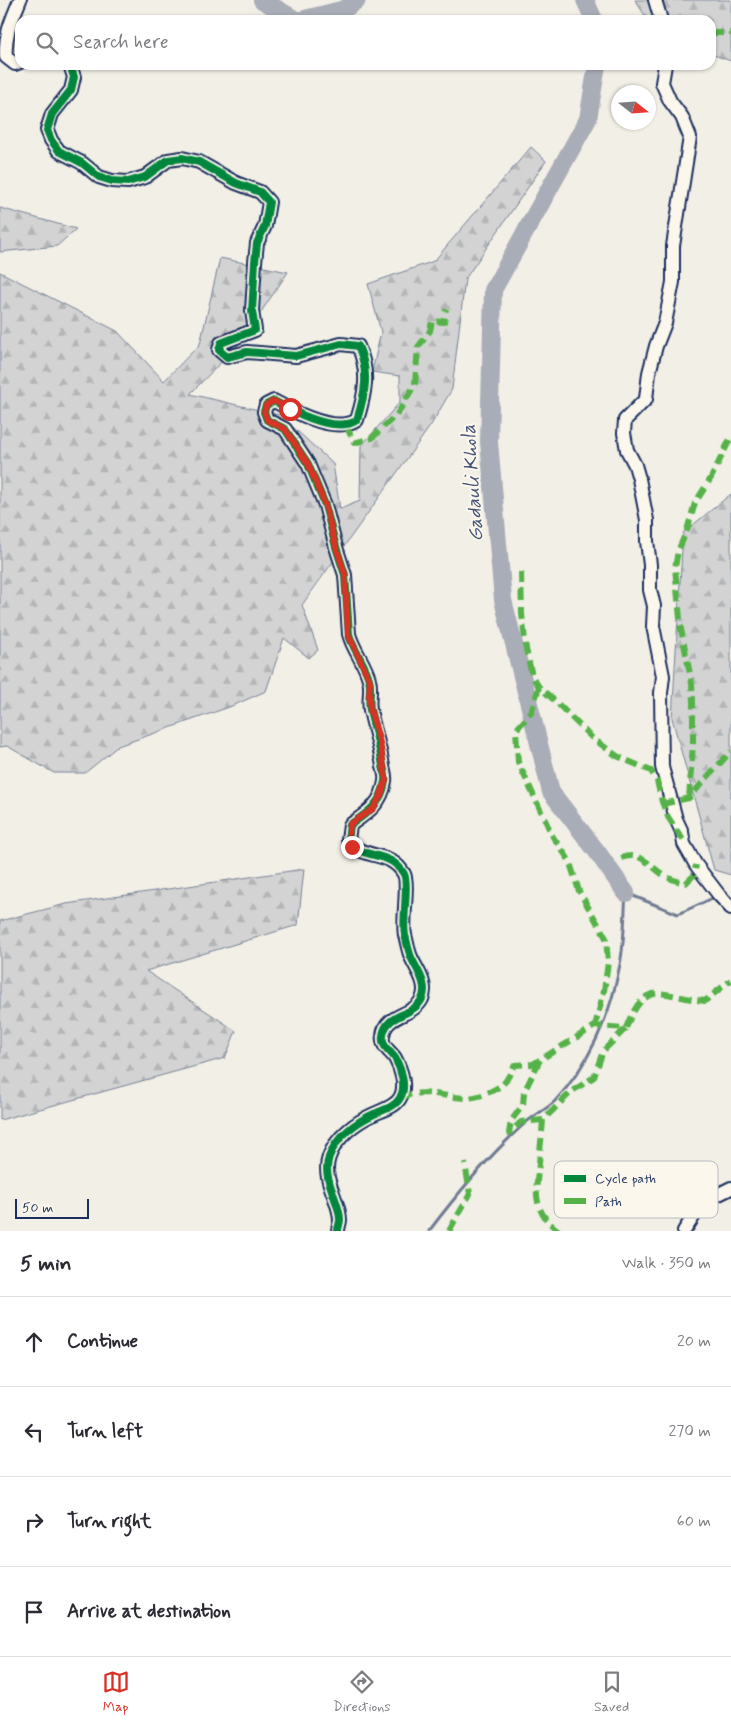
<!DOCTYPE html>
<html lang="en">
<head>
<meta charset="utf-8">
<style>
	body { margin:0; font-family:Mynerve,sans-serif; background:#f2f2f3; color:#2b2b33 }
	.compass { position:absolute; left:611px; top:85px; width:45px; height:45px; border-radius:50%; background:#fff; box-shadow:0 1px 4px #0004; rotate:107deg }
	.scale { position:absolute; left:15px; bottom:12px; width:74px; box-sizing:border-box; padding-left:5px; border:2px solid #1b2f5e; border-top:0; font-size:14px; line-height:18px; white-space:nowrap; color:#1b2f5e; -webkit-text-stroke:4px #fbf7ec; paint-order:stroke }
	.stop { position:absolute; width:15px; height:15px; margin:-11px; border:4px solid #d93025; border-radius:50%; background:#fff }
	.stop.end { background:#d93025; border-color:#fff; box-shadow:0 1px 5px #0008 }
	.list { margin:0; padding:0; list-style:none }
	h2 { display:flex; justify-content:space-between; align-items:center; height:65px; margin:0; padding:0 20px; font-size:21px }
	h2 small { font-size:16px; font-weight:400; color:#7c7c81 }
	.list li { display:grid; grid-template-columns:32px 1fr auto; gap:15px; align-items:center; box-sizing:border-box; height:90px; padding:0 20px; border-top:1px solid #e1e1e2 }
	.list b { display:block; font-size:19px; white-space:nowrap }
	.list em { font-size:16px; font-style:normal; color:#7c7c81 }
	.icon { flex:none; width:28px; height:28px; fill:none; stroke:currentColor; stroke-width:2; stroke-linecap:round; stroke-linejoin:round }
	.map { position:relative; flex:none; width:731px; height:1231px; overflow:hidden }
	.search { position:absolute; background:#fff; box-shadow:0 1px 4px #0004; left:15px; right:15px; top:15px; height:55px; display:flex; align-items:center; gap:12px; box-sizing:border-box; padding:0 18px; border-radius:15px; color:#7c7c81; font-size:19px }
	.sheet { height:425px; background:#fff }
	nav { display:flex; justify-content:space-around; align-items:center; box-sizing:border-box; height:70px; border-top:1px solid #e1e1e2; background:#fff; font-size:14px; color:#7c7c81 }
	nav a { display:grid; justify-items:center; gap:2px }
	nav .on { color:#d93025 }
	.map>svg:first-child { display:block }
	.forest { fill:url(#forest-firs); stroke:#768198 }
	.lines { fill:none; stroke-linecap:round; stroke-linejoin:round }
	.stream { stroke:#707b93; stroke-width:3 }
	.river { stroke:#a9adb7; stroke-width:18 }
	.minor-casing { stroke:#1b2f5e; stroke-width:16 }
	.minor { stroke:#fbf7ec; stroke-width:12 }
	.quiet { stroke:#55b248; stroke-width:6; stroke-dasharray:12 6; stroke-linecap:butt }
	.cycleway-casing { stroke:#fbf7ec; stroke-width:11 }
	.cycleway { stroke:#00873e; stroke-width:8 }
	.route { stroke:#d93025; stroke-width:6 }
	.labels { text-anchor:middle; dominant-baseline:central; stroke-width:4; stroke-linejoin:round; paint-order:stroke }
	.water-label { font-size:20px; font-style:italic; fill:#465579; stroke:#fbf7ec }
	.key { fill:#fbf7ec; stroke:#b8bbc1; stroke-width:1 }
	.key-label { font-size:14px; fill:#1b2f5e }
</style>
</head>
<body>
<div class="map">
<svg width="731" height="1231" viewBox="0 0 731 1231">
	<defs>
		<pattern id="forest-firs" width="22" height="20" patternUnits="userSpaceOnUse" patternTransform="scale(1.25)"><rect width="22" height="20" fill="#d2d3d2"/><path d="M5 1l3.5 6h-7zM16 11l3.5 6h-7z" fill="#b4b5b7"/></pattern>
	</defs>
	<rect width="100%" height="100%" fill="#f2efe6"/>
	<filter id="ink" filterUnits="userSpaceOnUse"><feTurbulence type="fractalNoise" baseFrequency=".02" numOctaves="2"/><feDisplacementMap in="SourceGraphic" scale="10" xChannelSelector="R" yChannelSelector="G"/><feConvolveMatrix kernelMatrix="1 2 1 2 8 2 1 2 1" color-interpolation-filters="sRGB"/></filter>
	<g filter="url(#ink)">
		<!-- forest -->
		<g class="forest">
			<path d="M635,0h96v61l-20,-7v-34h-63z"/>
			<path d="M531,147l15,14 -81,118 -13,110 -21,36 -129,180 16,45 -9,8 -25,-20 -18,53 -34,15 -114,40 -33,27h-31l-47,-27 -7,1v-475l117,59 47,50 36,-37 20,-86 68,14 -48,71 -50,51 90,21 53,49 7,45 20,-8 1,-55 39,-44v-26l-28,-4 9,-40 -13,-48 66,-23z"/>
			<path d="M0,208l76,21 -19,17 -57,6z"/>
			<path d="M731,494v381l-17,-5 -42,-152 11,-185z"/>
			<path d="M304,869l-6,56 -152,46 90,60 -11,27 -225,62v-199l66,-17z"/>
		</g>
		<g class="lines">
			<!-- stream -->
			<path class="stream" d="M429,1231c28,-37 58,-73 93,-105 10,-10 24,-16 33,-25 34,-36 55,-85 64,-132 6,-25 5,-52 7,-76l52,21 39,-18"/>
			<!-- river -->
			<g class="river">
				<path d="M262,0l34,20"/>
				<path d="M585,0l9,20"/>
				<path d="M301,20l44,-11 12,-9"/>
				<path d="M597,65l-9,54 -95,171 -4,152 14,158 48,192 47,61 28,40"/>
			</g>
			<!-- minor casing -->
			<g class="minor-casing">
				<g id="minor">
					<path d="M20,0c-8,19 -16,36 -14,57l9,7 5,-2"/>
					<path d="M655,0l6,20"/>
					<path d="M70,65l4,12 -3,13 -19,24 -5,16 4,10 8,11 23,12 17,14 13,4 16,1 17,-5 23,-17 14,-2 17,4 37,21 24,9 9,10 -4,24 -8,17 -2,19 -3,49 3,19 -34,13 -2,7 8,7 20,-5 49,4 45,-12 17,2c12,26 7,48 -1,74 -3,2 -7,4 -11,4 -22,4 -53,-13 -72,-23l-8,4 -2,7 3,8 18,9 23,35 17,41 11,42 9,28 4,59c4,16 16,29 20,45 3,10 -1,21 1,31 4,19 10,37 13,56 1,5 3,11 2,15 -3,23 -18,32 -35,44l-2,15c14,21 42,9 56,34 5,10 -2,47 1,61 2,7 3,15 6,22 5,12 18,27 11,42 -9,18 -37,14 -39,37 -2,10 7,15 12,22 6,11 12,29 5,40 -5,9 -17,12 -26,16 -18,8 -38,23 -45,43 -8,22 11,43 11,63 0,3 -2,7 -2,11"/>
					<path d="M665,65l-3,18 8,18 12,16 8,20 -17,109v36l-8,41 -9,23 -7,27 -3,26 -21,21 -1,13 3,17 8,15 4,14 8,41v21l3,24v25l4,16 -1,20 10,50 -2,17 1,74 14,52 6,13 2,12 12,21 23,30 12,13"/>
					<path d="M684,1231l19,-29 28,-14"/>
				</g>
			</g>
			<!-- minor -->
			<use href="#minor" class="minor"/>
			<!-- quiet -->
			<g class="quiet">
				<path d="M711,33h20"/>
				<path d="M346,425l8,18 18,-5 26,-25 17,-29 3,-37 12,-16 2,-10 12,1 2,-13"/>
				<path d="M521,572l1,42 4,35 6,27 7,11 15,13 37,37 26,19 34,15 6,10 5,21 6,15 15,23"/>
				<path d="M539,687l-8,26 -15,17 2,32 35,75 16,23 10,31 27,47 2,24 -4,29 -9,35"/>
				<path d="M689,798l4,-54v-43l-1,-17 -11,-55 -6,-61 3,-17 9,-21 8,-27 16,-25 20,-41"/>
				<path d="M662,802l5,1 22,-5 42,-47"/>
				<path d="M621,858c22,-8 29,10 46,19 6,3 12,5 19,6l8,-8 2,-10"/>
				<path d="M540,1060l-16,32 -1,13 -12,16 -2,12 12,-11 22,-2 28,-28 23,-15 9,-26 23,-23"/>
				<path d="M400,1099c19,-12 44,-2 65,-1 12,0 27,-6 37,-13 5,-4 9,-14 13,-20l18,-1 62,-38 31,2c20,-52 37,-31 79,-27l26,-21"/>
				<path d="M543,1120c-1,15 -3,29 -4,44 -4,28 -6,49 20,67"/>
				<path d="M449,1231l21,-37 -5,-31"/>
			</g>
			<!-- cycleway casing -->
			<g class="cycleway-casing">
				<path id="cycleway" d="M70,65l4,12 -3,13 -19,24 -5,16 4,10 8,11 23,12 17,14 13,4 16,1 17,-5 23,-17 14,-2 17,4 37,21 24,9 9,10 -4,24 -8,17 -2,19 -3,49 3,19 -34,13 -2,7 8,7 20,-5 49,4 45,-12 17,2c12,26 7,48 -1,74 -3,2 -7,4 -11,4 -22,4 -53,-13 -72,-23l-8,4 -2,7 3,8 18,9 23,35 17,41 11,42 9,28 4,59c4,16 16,29 20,45 3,10 -1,21 1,31 4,19 10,37 13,56 1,5 3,11 2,15 -3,23 -18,32 -35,44l-2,15c14,21 42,9 56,34 5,10 -2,47 1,61 2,7 3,15 6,22 5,12 18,27 11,42 -9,18 -37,14 -39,37 -2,10 7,15 12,22 6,11 12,29 5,40 -5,9 -17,12 -26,16 -18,8 -38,23 -45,43 -8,22 11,43 11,63 0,3 -2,7 -2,11"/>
			</g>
			<!-- cycleway -->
			<use href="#cycleway" class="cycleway"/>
		</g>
	</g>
	<g class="lines" filter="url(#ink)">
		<!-- route -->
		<path class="route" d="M290,409l-16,-8 -8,4 -2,7 3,8 18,9 23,35 17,41 11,42 9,27 3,60 22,47 -1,16 1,12 10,34 6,37 -5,15 -8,14 -23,15 -2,16 4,7"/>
	</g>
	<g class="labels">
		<!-- water labels -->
		<g class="water-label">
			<text transform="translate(473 483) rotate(-94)">Gadauli Khola</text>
		</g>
	</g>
	<!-- legend -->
	<rect x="554" y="1161" width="164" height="57" rx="8" class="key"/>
	<rect x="564" y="1175" width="22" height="7" fill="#00873e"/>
	<rect x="564" y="1198" width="22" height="6" fill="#55b248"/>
	<g class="key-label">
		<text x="595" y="1183">Cycle path</text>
		<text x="595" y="1206">Path</text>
	</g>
</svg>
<svg class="compass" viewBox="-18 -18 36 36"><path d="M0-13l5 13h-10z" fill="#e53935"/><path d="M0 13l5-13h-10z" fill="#7c7c81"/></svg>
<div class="scale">50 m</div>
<div class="stop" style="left:290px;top:409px"></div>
<div class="stop end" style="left:352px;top:847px"></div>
<div class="search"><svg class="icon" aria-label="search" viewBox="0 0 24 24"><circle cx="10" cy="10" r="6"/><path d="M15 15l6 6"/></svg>Search here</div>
</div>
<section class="sheet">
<h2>5 min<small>Walk · 350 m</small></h2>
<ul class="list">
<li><svg class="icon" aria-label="ahead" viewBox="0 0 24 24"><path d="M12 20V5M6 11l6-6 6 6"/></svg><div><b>Continue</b></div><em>20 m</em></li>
<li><svg class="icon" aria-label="left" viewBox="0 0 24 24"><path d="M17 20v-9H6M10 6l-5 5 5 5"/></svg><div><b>Turn left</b></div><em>270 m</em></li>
<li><svg class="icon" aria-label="right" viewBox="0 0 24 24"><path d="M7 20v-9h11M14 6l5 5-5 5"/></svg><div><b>Turn right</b></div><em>60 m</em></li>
<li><svg class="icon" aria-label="arrive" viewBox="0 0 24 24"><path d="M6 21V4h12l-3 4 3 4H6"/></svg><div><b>Arrive at destination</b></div></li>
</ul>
</section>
<nav>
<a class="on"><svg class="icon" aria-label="map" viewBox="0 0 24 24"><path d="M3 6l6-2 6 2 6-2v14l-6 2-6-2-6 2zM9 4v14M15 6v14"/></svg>Map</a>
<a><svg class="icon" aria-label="directions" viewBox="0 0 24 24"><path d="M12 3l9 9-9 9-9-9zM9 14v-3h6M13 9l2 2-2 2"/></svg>Directions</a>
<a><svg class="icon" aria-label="saved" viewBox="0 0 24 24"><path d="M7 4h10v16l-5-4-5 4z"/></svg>Saved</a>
</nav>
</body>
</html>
